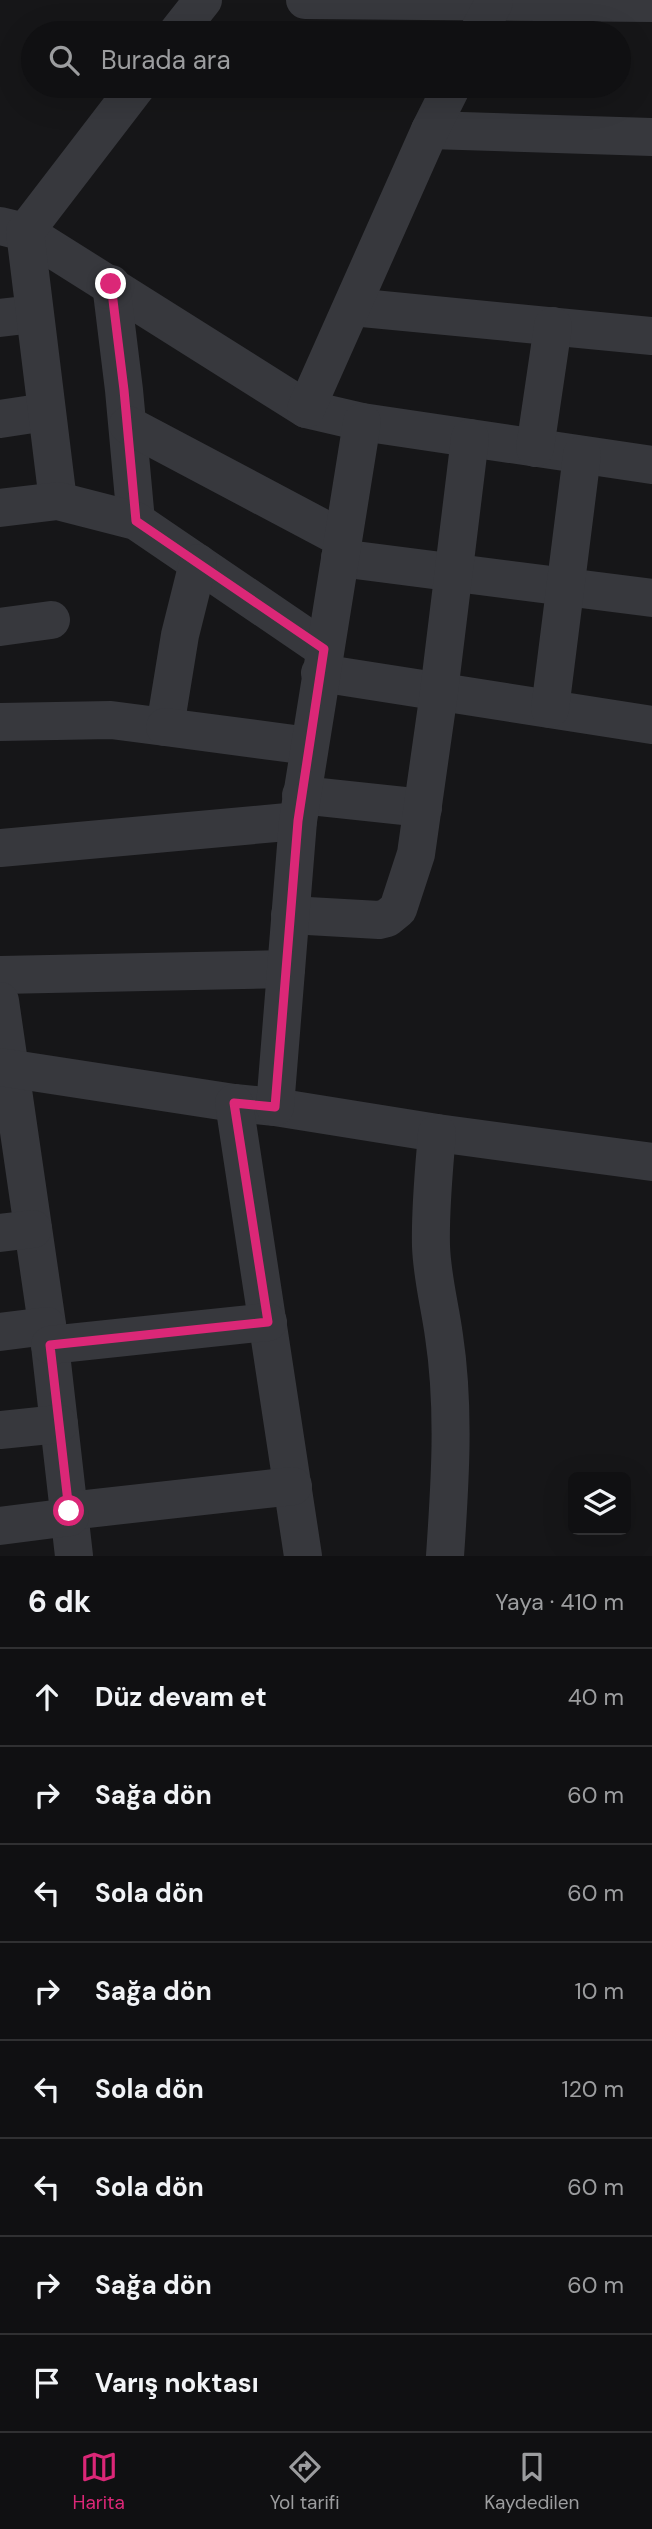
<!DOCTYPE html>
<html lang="tr">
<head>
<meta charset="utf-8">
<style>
	body { margin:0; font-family:"DM Sans",sans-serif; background:#1e1e20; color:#f1f3f6 }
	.controls { position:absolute; right:21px; bottom:21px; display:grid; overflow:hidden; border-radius:10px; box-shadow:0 7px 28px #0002 }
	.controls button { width:63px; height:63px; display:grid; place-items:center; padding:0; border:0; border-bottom:2px solid #303032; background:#101012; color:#f1f3f6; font:35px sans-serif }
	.stop { position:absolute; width:21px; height:21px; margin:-16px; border:5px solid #db2777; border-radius:50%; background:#fff }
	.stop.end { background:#db2777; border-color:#fff; box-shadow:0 2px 7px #0008 }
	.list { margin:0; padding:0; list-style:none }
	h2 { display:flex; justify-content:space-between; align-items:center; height:91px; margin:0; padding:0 28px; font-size:30px }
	h2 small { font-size:23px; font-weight:400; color:#9c9d9f }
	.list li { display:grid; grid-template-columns:46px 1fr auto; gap:21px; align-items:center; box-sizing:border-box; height:98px; padding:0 28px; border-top:2px solid #303032 }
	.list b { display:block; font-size:26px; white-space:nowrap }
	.list em { font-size:23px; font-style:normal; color:#9c9d9f }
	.icon { flex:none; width:38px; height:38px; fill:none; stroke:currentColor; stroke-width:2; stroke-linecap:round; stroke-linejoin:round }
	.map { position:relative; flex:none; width:652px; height:1556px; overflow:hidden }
	.search { position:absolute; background:#101012; box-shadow:0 7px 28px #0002; left:21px; right:21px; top:21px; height:77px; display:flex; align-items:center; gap:18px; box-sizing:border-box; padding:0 24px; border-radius:38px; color:#9c9d9f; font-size:26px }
	.sheet { height:875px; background:#101012 }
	nav { display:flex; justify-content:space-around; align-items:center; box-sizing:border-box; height:98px; border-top:2px solid #303032; background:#101012; font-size:19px; color:#9c9d9f }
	nav a { display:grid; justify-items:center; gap:4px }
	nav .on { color:#db2777 }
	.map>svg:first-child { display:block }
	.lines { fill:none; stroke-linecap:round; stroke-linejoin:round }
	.minor { stroke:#37383d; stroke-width:38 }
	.route { stroke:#db2777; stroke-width:9 }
</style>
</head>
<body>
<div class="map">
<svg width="652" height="1556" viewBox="0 0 652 1556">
	<rect width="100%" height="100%" fill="#161618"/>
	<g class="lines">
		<!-- minor -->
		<g class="minor">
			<path d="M305,0l347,3"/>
			<path d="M177,33l26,-33"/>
			<path d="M478,33l16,-31"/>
			<path d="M430,130l222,7"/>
			<path d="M0,226l25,6 281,177 56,13 290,43"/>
			<path d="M111,284l13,106 12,131"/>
			<path d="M352,307l300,29"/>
			<path d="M0,318l34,-4"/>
			<path d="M306,409l124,-279 22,-44"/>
			<path d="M0,419l46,-7"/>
			<path d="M128,425l215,114"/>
			<path d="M535,448l18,-122"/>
			<path d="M58,501l-33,-269 112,-146"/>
			<path d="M0,508l58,-7 78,20 188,128"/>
			<path d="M340,558l312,40"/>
			<path d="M0,627l51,-7"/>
			<path d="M320,673l332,52"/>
			<path d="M550,709l32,-254"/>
			<path d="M0,722l111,-2 54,7 15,-92 18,-72"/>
			<path d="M165,727l144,19"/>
			<path d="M301,795l122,13"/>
			<path d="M0,848l298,-27"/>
			<path d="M290,915l89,5 8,-2 11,-9 18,-55 23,-162 31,-254"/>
			<path d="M0,975l286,-6"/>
			<path d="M0,1001l50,344 24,211"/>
			<path d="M0,1067l234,36 41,4 162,26 215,29"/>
			<path d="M234,1103l69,453"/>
			<path d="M275,1107l23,-286 64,-399"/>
			<path d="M437,1133c-3,37 -7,75 -6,113 1,31 9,60 13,90 11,72 6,148 1,220"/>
			<path d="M0,1233l33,-4"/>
			<path d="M0,1332l47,-6"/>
			<path d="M50,1345l218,-23"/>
			<path d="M0,1430l59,-6"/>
			<path d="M69,1511l224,-25"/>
			<path d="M0,1526l70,-9"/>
		</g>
	</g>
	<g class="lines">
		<!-- route -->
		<path class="route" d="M69,1511l-19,-166 218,-23 -34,-219 41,4 23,-286 26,-172 -188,-128 -12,-131 -13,-106"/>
	</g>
</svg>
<div class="controls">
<button><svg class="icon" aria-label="layers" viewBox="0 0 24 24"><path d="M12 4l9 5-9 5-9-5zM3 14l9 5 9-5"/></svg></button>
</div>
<div class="stop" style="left:69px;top:1511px"></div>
<div class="stop end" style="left:111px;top:284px"></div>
<div class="search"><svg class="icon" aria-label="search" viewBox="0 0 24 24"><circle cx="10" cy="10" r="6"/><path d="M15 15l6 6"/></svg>Burada ara</div>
</div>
<section class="sheet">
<h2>6 dk<small>Yaya · 410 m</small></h2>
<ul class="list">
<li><svg class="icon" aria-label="ahead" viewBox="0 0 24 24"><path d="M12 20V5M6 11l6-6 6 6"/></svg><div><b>Düz devam et</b></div><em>40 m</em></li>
<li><svg class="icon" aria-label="right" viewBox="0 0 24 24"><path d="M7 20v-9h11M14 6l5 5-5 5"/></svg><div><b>Sağa dön</b></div><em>60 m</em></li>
<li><svg class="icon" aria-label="left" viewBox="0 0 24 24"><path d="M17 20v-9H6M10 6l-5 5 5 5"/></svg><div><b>Sola dön</b></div><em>60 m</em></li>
<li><svg class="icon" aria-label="right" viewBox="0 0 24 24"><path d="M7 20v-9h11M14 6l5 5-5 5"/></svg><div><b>Sağa dön</b></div><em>10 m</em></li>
<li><svg class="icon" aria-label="left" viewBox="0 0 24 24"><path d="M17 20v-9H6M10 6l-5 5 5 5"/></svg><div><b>Sola dön</b></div><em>120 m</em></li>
<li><svg class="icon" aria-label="left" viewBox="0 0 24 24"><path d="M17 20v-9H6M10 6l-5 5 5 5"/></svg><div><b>Sola dön</b></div><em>60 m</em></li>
<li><svg class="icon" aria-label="right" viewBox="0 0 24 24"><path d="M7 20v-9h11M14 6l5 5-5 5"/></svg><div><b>Sağa dön</b></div><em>60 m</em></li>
<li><svg class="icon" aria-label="arrive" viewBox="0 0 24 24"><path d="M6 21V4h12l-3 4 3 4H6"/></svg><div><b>Varış noktası</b></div></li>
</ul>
</section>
<nav>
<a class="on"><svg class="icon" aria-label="map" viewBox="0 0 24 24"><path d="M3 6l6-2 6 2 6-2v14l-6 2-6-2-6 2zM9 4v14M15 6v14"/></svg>Harita</a>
<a><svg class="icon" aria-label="directions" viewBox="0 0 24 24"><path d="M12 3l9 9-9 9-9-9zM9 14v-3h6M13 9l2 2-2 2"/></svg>Yol tarifi</a>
<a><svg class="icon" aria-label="saved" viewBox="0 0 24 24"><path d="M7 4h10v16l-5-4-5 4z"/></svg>Kaydedilen</a>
</nav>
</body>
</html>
